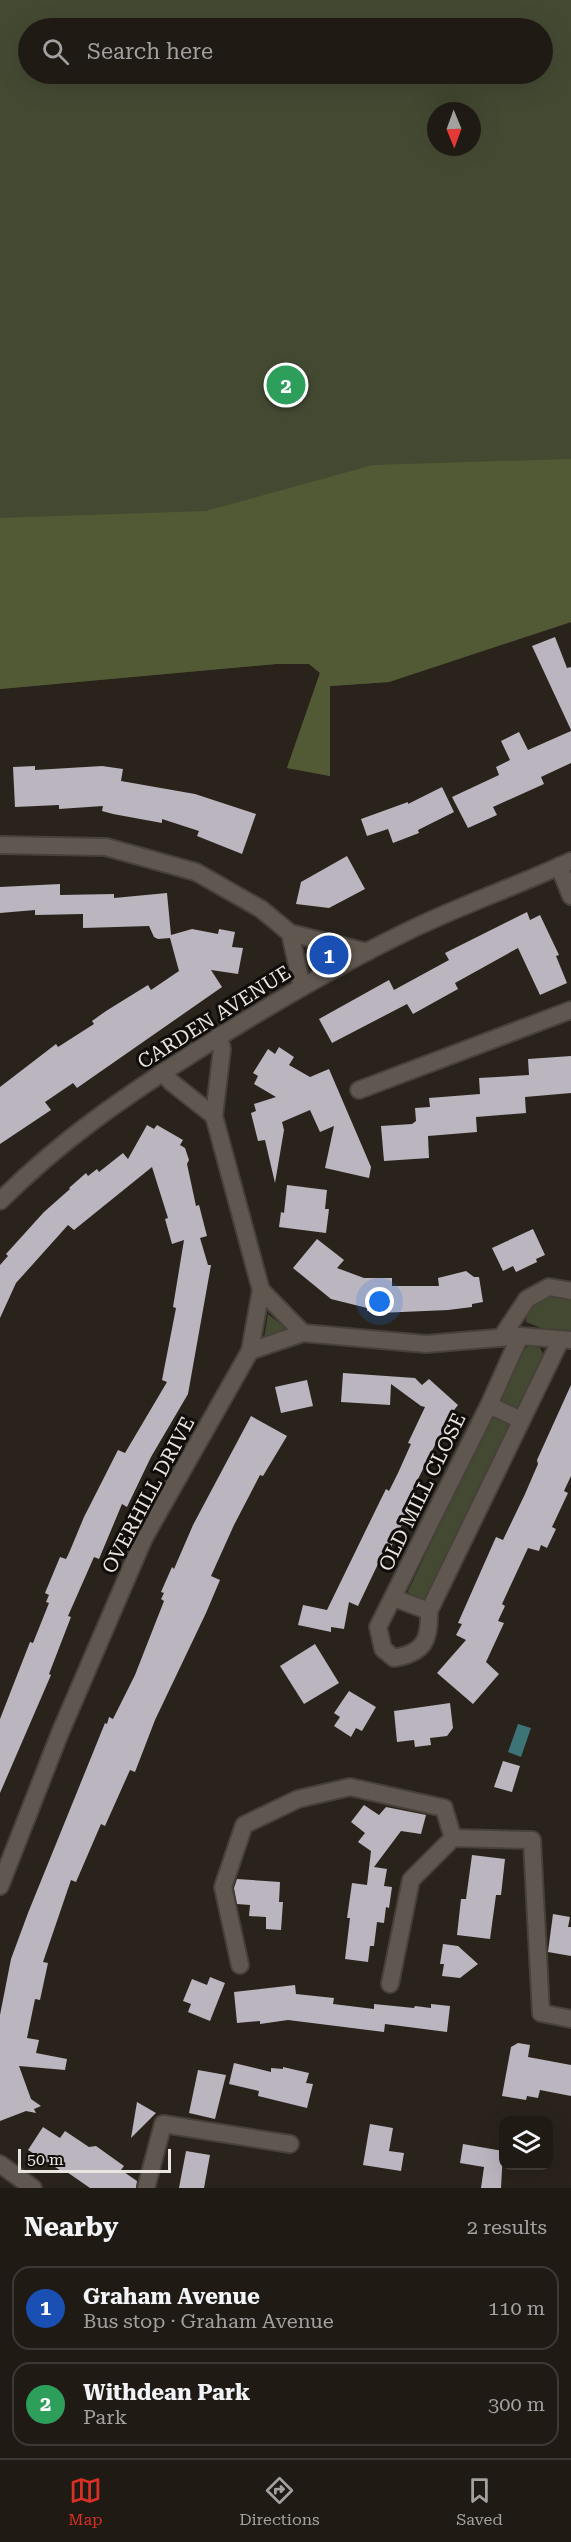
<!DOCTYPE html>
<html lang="en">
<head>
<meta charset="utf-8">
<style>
	body { margin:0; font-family:"Roboto Serif",serif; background:#2d2722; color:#f1f3f6 }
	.controls { position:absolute; right:18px; bottom:18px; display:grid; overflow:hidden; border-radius:12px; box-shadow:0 6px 24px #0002 }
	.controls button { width:54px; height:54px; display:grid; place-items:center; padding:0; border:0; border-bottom:2px solid #3d3834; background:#201a15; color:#f1f3f6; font:30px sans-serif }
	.compass { position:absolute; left:427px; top:102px; width:54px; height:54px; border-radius:50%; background:#201a15; box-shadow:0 6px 24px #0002; rotate:179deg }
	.scale { position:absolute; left:18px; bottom:15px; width:153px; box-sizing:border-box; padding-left:6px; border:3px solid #eae5e0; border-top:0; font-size:16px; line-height:21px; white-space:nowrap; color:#eae5e0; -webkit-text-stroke:4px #100d0a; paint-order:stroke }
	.you { position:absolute; left:380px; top:1302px; width:21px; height:21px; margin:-15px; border:4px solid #fff; border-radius:50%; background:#1a73e8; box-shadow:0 0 0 9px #1a73e833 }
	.badge { display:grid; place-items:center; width:39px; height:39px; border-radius:50%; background:#d93025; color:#fff; font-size:20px; font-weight:700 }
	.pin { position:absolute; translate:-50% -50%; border:3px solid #fff; box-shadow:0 2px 6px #0006 }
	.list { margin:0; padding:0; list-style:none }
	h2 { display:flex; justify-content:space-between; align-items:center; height:78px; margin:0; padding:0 24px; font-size:26px }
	h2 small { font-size:20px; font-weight:400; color:#a2a1a0 }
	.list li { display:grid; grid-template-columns:39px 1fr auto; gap:18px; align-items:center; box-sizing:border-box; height:84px; margin:0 12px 12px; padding:0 12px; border:2px solid #3d3834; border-radius:18px }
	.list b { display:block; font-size:22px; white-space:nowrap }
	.list p { margin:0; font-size:20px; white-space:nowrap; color:#a2a1a0 }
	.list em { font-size:20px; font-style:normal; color:#a2a1a0 }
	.icon { flex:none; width:33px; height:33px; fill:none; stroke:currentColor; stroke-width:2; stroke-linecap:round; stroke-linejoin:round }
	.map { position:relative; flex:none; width:571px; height:2188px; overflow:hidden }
	.search { position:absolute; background:#201a15; box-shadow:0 6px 24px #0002; left:18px; right:18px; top:18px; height:66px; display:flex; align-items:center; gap:15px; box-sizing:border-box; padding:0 21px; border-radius:33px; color:#a2a1a0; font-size:22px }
	.sheet { height:270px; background:#201a15 }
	nav { display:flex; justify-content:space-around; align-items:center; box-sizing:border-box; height:84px; border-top:2px solid #3d3834; background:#201a15; font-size:16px; color:#a2a1a0 }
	nav a { display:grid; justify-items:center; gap:3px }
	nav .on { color:#d93025 }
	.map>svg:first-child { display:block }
	.green { fill:#444a32; fill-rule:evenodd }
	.forest { fill:#515a34 }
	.water { fill:#3c7477 }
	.building { fill:#bbb5bf }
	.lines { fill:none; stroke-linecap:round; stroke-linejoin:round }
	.minor-casing { stroke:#47413b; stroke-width:20 }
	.tertiary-casing { stroke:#47413b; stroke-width:20 }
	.minor { stroke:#605850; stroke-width:16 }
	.tertiary { stroke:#605850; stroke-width:16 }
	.labels { text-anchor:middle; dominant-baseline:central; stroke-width:6; stroke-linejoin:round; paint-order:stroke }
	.street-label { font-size:20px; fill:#eae5e0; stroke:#100d0a }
</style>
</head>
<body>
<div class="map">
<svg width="571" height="2188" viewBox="0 0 571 2188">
	<rect width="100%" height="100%" fill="#2a231c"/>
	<!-- green -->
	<g class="green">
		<path d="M0,0h571v622l-182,60 -59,4v90l-43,-8 33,-95 -11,-9h-33l-276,25zM28,28h514v46h-514zM436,111h36v36h-36z"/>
		<path d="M553,1294l18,6v30l-27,-1 -18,-7 1,-11 9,-8z"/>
		<path d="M268,1314l19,15 -23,9z"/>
		<path d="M530,1345l10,3 3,6 -116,245 -5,2 -12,-5 -2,-5 115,-241z"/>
	</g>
	<!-- forest -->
	<path class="forest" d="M571,459v163l-182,60 -59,4v90l-43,-8 33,-95 -11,-9h-33l-276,25v-171l206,-7 167,-46z"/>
	<!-- water -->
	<path class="water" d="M518,1724l13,4 -10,29 -13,-5z"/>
	<!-- building -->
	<g class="building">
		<path d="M555,637l12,31 4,-1v63l-39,-84z"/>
		<path d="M571,731v32l-30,14 3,7 -51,23 4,8 -29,13 -16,-31 47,-22 -3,-8 14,-7 -9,-19 18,-9 9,18z"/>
		<path d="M35,766v4l67,-4 21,3 -2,12 74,13 61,20 -14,40 -45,-18 2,-5 -37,-12v4l-49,-9 -11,-3 1,-5 -44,3v-4l-44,2 -2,-40z"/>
		<path d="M442,787l12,25 -36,18 1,3 -26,10 -5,-14 -21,7 -6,-17 47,-17v2z"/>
		<path d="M347,856l18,33 -36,19 -33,-4 5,-22z"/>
		<path d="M60,884v11l54,-1v4l53,-5 4,42 21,-6 26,5 1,-5 16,3 -3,15 11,1 -5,26 -27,-4 11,17 -145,101 -4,-5 -28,19 6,8 -51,34v-57l56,-43 2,3 36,-23 -2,-3 14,-10 42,-26 3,5 28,-19 -9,-33 -12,1 -4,-2 -5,-11 -66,2v-14l-48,1v-5l-35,3v-26z"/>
		<path d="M527,912l3,8 10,-5 19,40 -3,1 11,27 -27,12 -22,-47 -63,35 3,6 -45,25 -6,-10 -75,39 -13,-24 70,-39 5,10 55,-30 -4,-7z"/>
		<path d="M279,1047l15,10 -5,8 21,12 19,-8 42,98 -2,11 -44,-10 9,-42 -14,6 -10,-22 -28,12 2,8 -9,53 -10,-43 -7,1 -7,-28 5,-2 -2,-7 22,-7 -22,-13 4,-8 -5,-3 15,-24 7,5z"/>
		<path d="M571,1056v37l-46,4 1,16 -50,4 1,15 -49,4 1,22 -45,3 -3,-35 31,-2 4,-3 -1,-13 15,-1 -1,-9 51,-4 -1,-16 50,-3 -1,-16z"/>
		<path d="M147,1125l7,4 3,-4 26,15 -3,5 5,3 4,12 -2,4 9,42 3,-1 8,31 -7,2 8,27h3l-23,129 -37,63 -24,50 -5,-3 -23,55 -5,-2 -26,59 3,1 -22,57 2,1 -51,118v-74l30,-77 3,1 16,-40 -3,-1 3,-7 -4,-2 15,-36 6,2 3,-6 15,-36 34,-67 7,3 42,-71 -5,-2 14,-72 -3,-1 11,-67 -12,4 -7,-25 3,-1 -16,-51 -78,63 -6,-5 -52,58 -16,35v-53l8,-9 -2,-2 38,-42 26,-23 -1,-1 17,-15 2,3 9,-7 2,3 24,-19 5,6z"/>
		<path d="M287,1185l40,5 -2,19h4l-3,24 -47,-6 2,-15 3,1z"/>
		<path d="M533,1229l12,26 -9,4 1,3 -21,10 -3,-6 -10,5 -11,-23z"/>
		<path d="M317,1239l27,21 -7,8 27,10h28v8h47l-1,-8 28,-7 8,6h5l4,25 -11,2v3l-24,3 -69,3v-2h-12v-3l-36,-9 -38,-31z"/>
		<path d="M343,1373l72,5 7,7 7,-6 29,26 -7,9 6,5 -18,18 -27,54 5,3 -26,53 -4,-2 -29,61 -9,-4 -5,27 -13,-2v5l-33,-7 5,-20 24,5 54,-111 5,-10 3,2 9,-18 13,-29 -3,-1 17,-36 -4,-1 -30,-22 -1,21 -49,-3z"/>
		<path d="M307,1380l6,26 -32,7 -6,-26z"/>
		<path d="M571,1385v91l-7,15 4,2 -16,34 4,2 -9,19 -6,-3 -2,6 -11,-3 -26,56 3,2 -7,15 6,2 -18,39 13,12 -26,30 -36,-31 29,-33 -10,-5 6,-11 -4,-1 38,-86 7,3 22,-46 13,-30 -1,-4z"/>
		<path d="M251,1416l36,20 -24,40 -3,-1 -26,50 -23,51 9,4 -14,33 -51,107 -20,52 -5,-2 -25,56 -4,-2 -25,58 -5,-2 -28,82 5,1 -8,37 -5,-1 -8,39 12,2 -3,13 31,6 -2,11 -46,-4 12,33 10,7 -7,3 2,4 -10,-2 -26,10v-106l11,-56 17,-46 77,-190 2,1 2,-7 4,2 22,-44 29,-74 -3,-2 3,-6 -3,-1 11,-25 2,2 19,-44z"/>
		<path d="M315,1644l24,39 -35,21 -24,-38z"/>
		<path d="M349,1691l27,16 -14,24 -6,-3 -5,9 -17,-11 6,-9 -6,-4z"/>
		<path d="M450,1703l3,25 -6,8 -17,2 1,7 -16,2 -1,-7 -17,2 -3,-31z"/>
		<path d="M503,1761l17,5 -8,26 -18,-5z"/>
		<path d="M364,1805l15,10 7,-8 40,8 -5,19 -20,-3 -27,36 13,2 -3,17 8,1 -3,21 -3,-1 -2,16 -7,-1 -3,24h-4l-2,16 -23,-3 5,-41h-3l5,-35 15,2 4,-34 -13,-9 7,-9 -14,-11z"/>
		<path d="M472,1855l33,4 -4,36h-5l-6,44 -33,-4 4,-36h5z"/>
		<path d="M237,1879l43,3 -1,20h4l-2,28 -15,-1v-12l-17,-1 1,-11 -13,-1 -3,-16z"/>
		<path d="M553,1914l17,3 -2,10h3v29l-23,-4z"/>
		<path d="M443,1944l15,2 20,18 -18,14 -18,-2 2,-12h-4z"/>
		<path d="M210,1977l15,6 -15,38 -22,-9 3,-8 -8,-3 9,-22 15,6z"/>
		<path d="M295,1985l1,9 38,4 -1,6 41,5v-5l40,4 1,-2 16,2v-4l19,2 -3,26 -62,-8 -1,8 -96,-12 -28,4v-3l-23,2 -3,-31z"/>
		<path d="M518,2043l12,2 -2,12 43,8v31l-31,-6 -2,8 -11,-2 -1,4 -24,-4 9,-49z"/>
		<path d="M234,2063l37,9v-4l12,1v-2l26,6 -3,10 7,1 -6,24 -49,-12 1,-5 -30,-7z"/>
		<path d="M198,2070l28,5 -11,44 -26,-6z"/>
		<path d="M137,2102l19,11 -25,25z"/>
		<path d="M370,2124l23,4 -4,23 15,2 -3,18 -38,-6z"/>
		<path d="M43,2127l17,11 5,-7 24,16 7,-1 28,20 -3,4 16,11 -1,7h-46l-26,-18 -1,2 -35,-22z"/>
		<path d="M463,2144l40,7 -2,37h-20l3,-21 -24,-4z"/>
		<path d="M186,2151l24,4 -6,33h-25z"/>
	</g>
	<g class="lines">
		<!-- minor casing -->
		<g class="minor-casing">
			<g id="minor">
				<path d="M0,845l106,2 90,25 65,37 29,24 12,54"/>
				<path d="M559,866l12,30"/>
				<path d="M290,933l77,19"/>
				<path d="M359,1090l212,-80"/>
				<path d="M214,1116l8,-67 -3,-13"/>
				<path d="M261,1290l42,43"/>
				<path d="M520,1336l-31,69 -111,222 5,22 11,9c30,-5 36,-18 35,-47l131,-270"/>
				<path d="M501,1338l26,-39 22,-12 22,4"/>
				<path d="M250,1351l53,-18 123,11 94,-8 50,4"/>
				<path d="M489,1405l32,15"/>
				<path d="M394,1598l35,13"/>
				<path d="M0,1886l60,-153 84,-195 106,-187 11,-61 -47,-174 -43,-34 -8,-10"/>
				<path d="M240,1965l-17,-78 21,-62 54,-26 52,-12 94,21 9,30"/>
				<path d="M390,1984l21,-104 42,-42 79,2 9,173 30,6"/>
				<path d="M0,2164l33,24"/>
				<path d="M146,2188l17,-64 127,20"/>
			</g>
		</g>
		<!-- tertiary casing -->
		<g class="tertiary-casing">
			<path id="tertiary" d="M0,1201c61,-61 125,-105 198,-151 68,-43 138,-84 210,-119 53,-26 109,-45 163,-70"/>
		</g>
		<!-- minor -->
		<use href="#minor" class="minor"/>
		<!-- tertiary -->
		<use href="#tertiary" class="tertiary"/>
	</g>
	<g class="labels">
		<!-- street labels -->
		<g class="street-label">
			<text transform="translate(214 1017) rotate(-32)">CARDEN AVENUE</text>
			<text transform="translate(422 1492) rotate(-64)">OLD MILL CLOSE</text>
			<text transform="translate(148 1495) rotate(-62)">OVERHILL DRIVE</text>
		</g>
	</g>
</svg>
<div class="controls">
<button><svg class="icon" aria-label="layers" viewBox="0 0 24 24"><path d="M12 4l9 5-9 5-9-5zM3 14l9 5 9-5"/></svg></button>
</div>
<svg class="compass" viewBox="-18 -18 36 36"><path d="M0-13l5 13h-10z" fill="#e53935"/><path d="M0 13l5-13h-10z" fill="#a2a1a0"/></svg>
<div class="scale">50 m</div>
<div class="you"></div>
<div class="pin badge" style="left:329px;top:955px;background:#1a4fb4">1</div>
<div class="pin badge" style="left:286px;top:385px;background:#2e9e5b">2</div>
<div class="search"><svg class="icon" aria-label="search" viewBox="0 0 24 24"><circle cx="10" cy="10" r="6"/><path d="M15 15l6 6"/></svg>Search here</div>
</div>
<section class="sheet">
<h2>Nearby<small>2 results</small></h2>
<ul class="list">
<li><span class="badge" style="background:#1a4fb4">1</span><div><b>Graham Avenue</b><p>Bus stop · Graham Avenue</p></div><em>110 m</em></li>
<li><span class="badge" style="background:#2e9e5b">2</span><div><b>Withdean Park</b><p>Park</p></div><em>300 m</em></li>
</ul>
</section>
<nav>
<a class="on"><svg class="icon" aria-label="map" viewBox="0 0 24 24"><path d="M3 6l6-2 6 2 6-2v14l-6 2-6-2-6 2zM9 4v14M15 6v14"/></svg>Map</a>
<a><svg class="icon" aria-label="directions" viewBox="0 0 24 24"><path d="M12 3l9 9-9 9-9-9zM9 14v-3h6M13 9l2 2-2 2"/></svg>Directions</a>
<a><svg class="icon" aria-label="saved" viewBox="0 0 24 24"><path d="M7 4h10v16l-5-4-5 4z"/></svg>Saved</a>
</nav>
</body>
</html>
